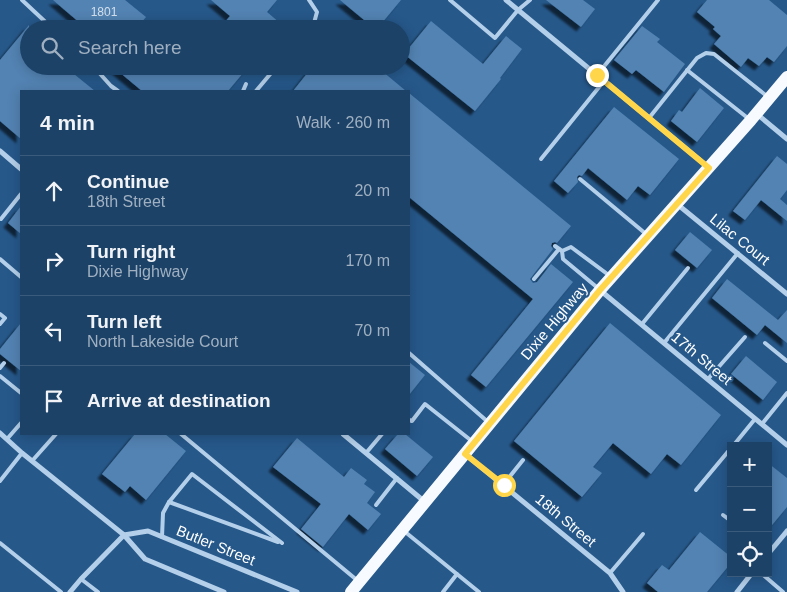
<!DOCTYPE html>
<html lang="en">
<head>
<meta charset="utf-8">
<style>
	body { margin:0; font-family:Arial,sans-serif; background:#294d71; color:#f1f3f6 }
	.controls { position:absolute; right:15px; bottom:15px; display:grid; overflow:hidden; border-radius:0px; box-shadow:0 2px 12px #0003 }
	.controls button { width:45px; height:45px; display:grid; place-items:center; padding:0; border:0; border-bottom:1px solid #3a5b7c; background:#1c4268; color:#f1f3f6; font:25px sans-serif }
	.stop { position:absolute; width:15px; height:15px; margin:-11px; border:4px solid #ffd54a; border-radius:50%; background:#fff }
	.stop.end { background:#ffd54a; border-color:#fff; box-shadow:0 1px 5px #0008 }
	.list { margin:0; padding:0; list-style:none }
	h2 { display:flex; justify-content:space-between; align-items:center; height:65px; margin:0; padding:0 20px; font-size:21px }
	h2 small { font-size:16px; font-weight:400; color:#a0b0c0 }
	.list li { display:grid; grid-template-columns:32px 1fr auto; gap:15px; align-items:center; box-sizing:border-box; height:70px; padding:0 20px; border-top:1px solid #3a5b7c }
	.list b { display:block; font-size:19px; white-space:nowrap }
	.list p { margin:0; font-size:16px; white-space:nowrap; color:#a0b0c0 }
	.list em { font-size:16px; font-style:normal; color:#a0b0c0 }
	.icon { flex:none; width:28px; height:28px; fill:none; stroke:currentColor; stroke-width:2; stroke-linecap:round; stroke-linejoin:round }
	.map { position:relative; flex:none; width:787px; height:592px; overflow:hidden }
	.search { position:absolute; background:#1c4268; box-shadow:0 2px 12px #0003; left:20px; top:20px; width:390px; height:55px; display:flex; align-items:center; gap:12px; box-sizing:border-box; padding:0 18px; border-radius:28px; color:#a0b0c0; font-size:19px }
	.panel { position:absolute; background:#1c4268; box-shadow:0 2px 12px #0003; left:20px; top:90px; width:390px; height:345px; border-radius:0px }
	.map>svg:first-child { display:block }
	.building { fill:#5283b3; filter:url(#shadow) }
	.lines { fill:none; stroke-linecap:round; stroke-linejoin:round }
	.lane { stroke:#b4cfea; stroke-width:4 }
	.street { stroke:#b4cfea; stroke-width:5 }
	.primary { stroke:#f7fafe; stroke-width:12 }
	.route { stroke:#ffd54a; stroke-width:6 }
	.labels { text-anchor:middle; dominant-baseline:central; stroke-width:4; stroke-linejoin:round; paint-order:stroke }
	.number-label { font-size:12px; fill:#d4e0ec }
	.street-label { font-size:15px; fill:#fff; stroke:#26588a }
</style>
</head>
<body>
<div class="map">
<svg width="787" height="592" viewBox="0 0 787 592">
	<defs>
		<filter id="shadow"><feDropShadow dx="-4.5" dy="4.5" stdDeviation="1" flood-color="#0009"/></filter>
	</defs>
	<rect width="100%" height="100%" fill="#26588a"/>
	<!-- building -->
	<g class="building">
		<path d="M53,0h72l21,17 -10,12h-49z"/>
		<path d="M211,0h66l-10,12 20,17h-68l11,-13z"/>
		<path d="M340,0h61l-24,29h-2z"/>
		<path d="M546,0h37l12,9 -14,18z"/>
		<path d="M707,0h62l18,15v31l-13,16 -7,-5 -8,9 -11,-8 -7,9 -27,-23 7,-8 -8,-7 2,-2 -18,-15z"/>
		<path d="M431,21l52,43 23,-28 16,13 -22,29 1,1 -26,32 -71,-57z"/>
		<path d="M29,25v41h35l31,25h-74v48l-21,-18v-61z"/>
		<path d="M642,26l18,13 -3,3 28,22 -21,28 -28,-22 -4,4 -18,-14z"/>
		<path d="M112,66h137l-21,25h-86z"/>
		<path d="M313,66h63l30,25h-113z"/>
		<path d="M700,88l24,20 -27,34 -26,-21 8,-11 3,2z"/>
		<path d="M409,93l162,133 -14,17 -2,-1 -3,1 -1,3 2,3 -23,30 3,4 4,-1 14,-18 22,18 -87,105 -15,-12 62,-76 -124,-102z"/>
		<path d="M614,107l65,52 -29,36 -12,-9 -11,14 -39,-32 -6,8 -3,-1 -2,2 1,5 -10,11 -14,-12z"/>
		<path d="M777,156l10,8v26l-7,9 7,6v16l-26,-21 -16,20 -12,-9z"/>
		<path d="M21,206v28l-13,-11z"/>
		<path d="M690,232l22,18 -15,18 -22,-18z"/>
		<path d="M727,279l51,41 9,-10v33l-22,-18 -8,10 -45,-37z"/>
		<path d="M21,323v48l-21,-17v-5z"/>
		<path d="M610,323l111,92 -40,50 -14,-11 -16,20 -38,-31 -20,24 9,6 -20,24 -68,-56z"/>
		<path d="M746,356l31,26 -14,18 -32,-26z"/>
		<path d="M409,362l16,13 -16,20z"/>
		<path d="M135,434h30l21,17 -40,49 -16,-14 -5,6 -23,-18z"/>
		<path d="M398,434h7l28,23 -16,19 -32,-27z"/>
		<path d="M297,438l47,39 7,-9 16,12 -3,4 11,8 -8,11 14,11 -13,16 -19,-16 -26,33 -22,-18 20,-25 -48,-37z"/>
		<path d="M768,463l19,15v29l-19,23z"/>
		<path d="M700,532l31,25v6l-24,29h-49l-11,-9 15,-18 7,5z"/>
	</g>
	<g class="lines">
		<!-- lane -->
		<g class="lane">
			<path d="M22,0l31,29"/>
			<path d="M450,0l45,38 23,-28 12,-10"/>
			<path d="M309,29l5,-6 3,-11 -8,-12"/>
			<path d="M93,66l18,20 7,5"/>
			<path d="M258,68l10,-2"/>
			<path d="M687,70l62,49"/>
			<path d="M597,75l61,-75"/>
			<path d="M243,91l3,-7"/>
			<path d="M256,91l21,-25"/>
			<path d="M649,118l48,-60 9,-5 8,1 54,43"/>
			<path d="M541,159l63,-78"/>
			<path d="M580,179l66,55"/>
			<path d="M1,219l20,-25"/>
			<path d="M555,246l7,5 1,8 36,30"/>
			<path d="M562,251l9,-4 39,29"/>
			<path d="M0,259l21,18"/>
			<path d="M534,279l25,-30"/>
			<path d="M0,314l5,4 -5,6"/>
			<path d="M642,324l46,-56"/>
			<path d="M664,343l74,-90"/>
			<path d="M765,343l22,18"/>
			<path d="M409,353l79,69"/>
			<path d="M0,368l4,-5"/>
			<path d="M0,376l21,17"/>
			<path d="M708,379l37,-42"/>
			<path d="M409,420l3,1 13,-17 48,38"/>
			<path d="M762,424l25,-31"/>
			<path d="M181,434l177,147"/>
			<path d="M7,439l14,-16"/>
			<path d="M733,446l22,-27"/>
			<path d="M366,453l16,-19"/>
			<path d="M32,461l24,-27"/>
			<path d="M0,481l22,-28"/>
			<path d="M503,485l20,-25"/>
			<path d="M696,490l35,-42"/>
			<path d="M169,502l109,40"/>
			<path d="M376,505l21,-27"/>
			<path d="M723,515l8,6"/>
			<path d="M404,531l75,61"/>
			<path d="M162,537l1,-24 6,-11 23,-28 90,69"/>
			<path d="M0,543l61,49"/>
			<path d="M610,573l33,-39"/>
			<path d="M761,573l22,19"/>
			<path d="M81,579l17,13"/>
			<path d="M443,592l14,-18"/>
		</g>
		<!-- street -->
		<g class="street">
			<path d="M506,0l202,167"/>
			<path d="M757,114l30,25"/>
			<path d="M0,151l21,18"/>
			<path d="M677,204l110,90"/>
			<path d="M601,291l186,154"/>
			<path d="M0,433l22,20 102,82 21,24 79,33"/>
			<path d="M343,434l82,68"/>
			<path d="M465,454l145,119 13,19"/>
			<path d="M124,535l24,-4 149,61"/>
			<path d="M768,554l19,-23"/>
			<path d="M70,592l11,-13 43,-44"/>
			<path d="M737,592l15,-19"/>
		</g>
		<!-- primary -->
		<path class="primary" d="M351,592l249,-302 151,-170 36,-43"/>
	</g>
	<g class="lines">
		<!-- route -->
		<path class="route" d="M504,485l-39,-31 135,-164 109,-122 -112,-93"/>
	</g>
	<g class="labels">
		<!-- number labels -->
		<g class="number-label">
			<text x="104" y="12">1801</text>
		</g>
		<!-- street labels -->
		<g class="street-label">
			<text transform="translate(740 239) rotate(39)">Lilac Court</text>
			<text transform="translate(554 321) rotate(-50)">Dixie Highway</text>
			<text transform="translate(702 358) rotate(40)">17th Street</text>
			<text transform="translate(566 520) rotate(40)">18th Street</text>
			<text transform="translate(216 545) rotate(22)">Butler Street</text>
		</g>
	</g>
</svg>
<div class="controls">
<button>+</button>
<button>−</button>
<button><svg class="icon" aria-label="locate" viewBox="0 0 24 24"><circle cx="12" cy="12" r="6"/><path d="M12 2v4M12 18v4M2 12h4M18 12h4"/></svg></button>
</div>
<div class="stop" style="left:504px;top:485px"></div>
<div class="stop end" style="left:597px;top:75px"></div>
<div class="search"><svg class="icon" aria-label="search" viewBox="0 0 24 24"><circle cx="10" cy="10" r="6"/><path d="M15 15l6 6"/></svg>Search here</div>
<section class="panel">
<h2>4 min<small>Walk · 260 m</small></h2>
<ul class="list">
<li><svg class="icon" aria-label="ahead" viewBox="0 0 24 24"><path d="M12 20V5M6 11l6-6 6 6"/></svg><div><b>Continue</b><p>18th Street</p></div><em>20 m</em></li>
<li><svg class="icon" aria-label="right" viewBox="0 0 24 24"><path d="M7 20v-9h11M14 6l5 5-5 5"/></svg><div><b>Turn right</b><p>Dixie Highway</p></div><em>170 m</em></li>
<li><svg class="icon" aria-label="left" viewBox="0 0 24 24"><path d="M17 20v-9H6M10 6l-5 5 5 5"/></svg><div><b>Turn left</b><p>North Lakeside Court</p></div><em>70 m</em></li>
<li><svg class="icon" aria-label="arrive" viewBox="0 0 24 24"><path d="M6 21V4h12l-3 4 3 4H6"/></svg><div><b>Arrive at destination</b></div></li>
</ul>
</section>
</div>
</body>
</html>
